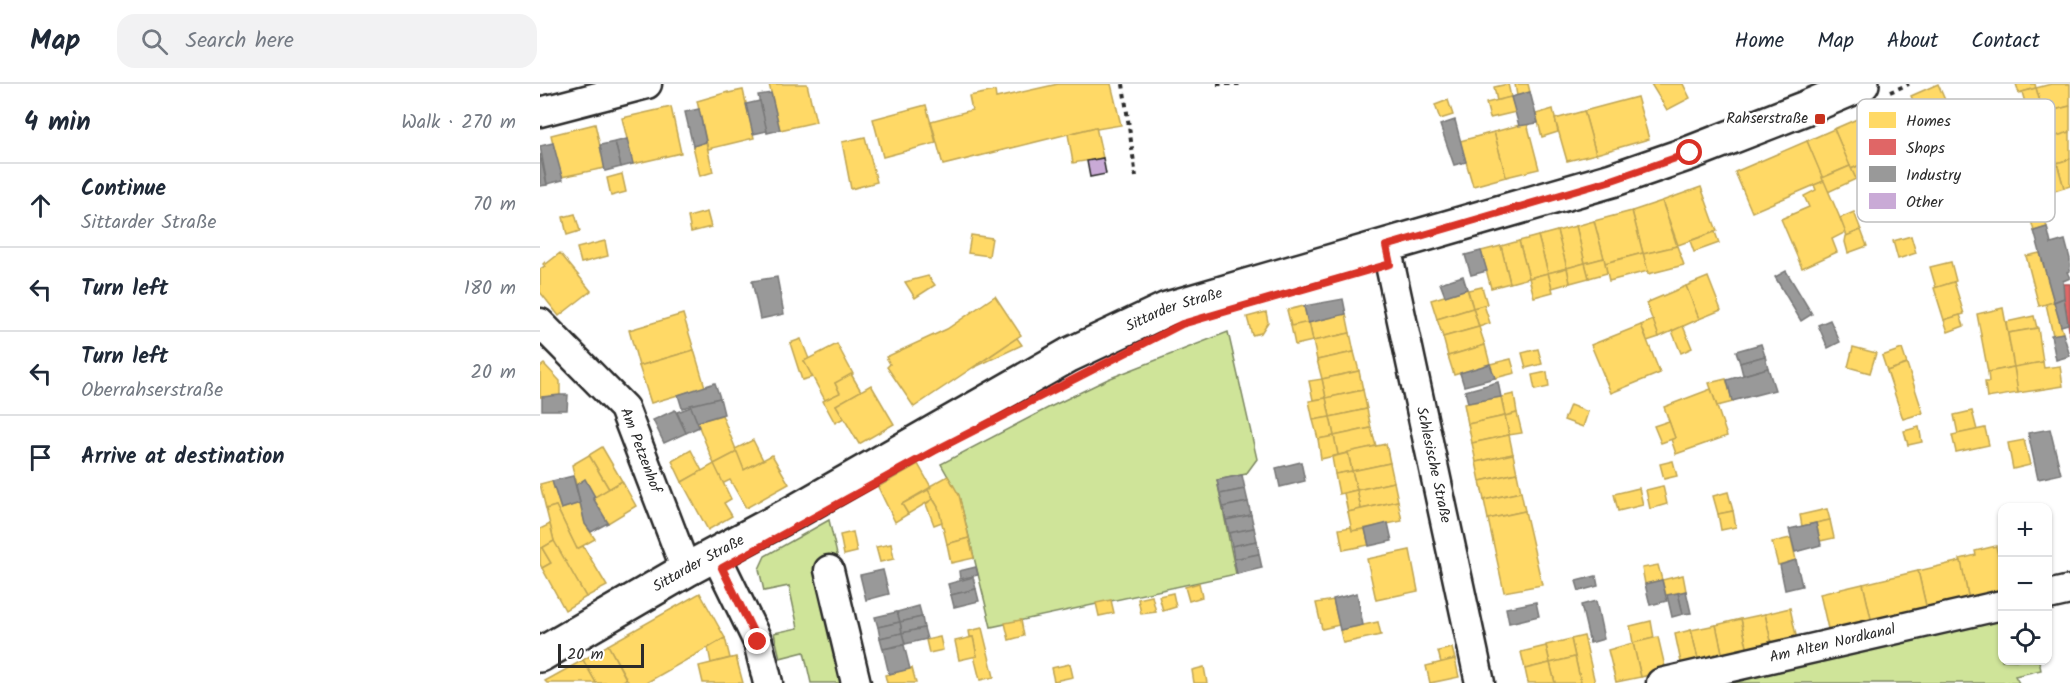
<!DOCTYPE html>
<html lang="en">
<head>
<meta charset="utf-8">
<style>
	body { margin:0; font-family:Kalam,sans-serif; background:#f2f2f3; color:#1f2937 }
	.controls { position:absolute; right:18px; bottom:18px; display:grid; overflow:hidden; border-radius:12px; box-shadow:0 2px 4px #0004 }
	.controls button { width:54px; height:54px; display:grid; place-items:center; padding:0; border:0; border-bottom:2px solid #e0e1e3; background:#fff; color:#1f2937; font:30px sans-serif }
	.scale { position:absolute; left:18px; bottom:15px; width:86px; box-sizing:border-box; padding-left:6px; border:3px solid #2b2b2b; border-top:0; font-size:16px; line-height:21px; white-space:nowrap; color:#2b2b2b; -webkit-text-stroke:4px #fff; paint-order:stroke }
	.stop { position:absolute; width:18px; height:18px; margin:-14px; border:4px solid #d93025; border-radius:50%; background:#fff }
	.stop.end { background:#d93025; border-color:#fff; box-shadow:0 2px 6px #0008 }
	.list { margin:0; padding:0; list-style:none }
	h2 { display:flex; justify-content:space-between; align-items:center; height:78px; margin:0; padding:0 24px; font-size:26px }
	h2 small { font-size:20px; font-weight:400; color:#747a83 }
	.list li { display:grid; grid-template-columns:39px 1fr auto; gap:18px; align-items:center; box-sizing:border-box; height:84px; padding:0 24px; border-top:2px solid #e0e1e3 }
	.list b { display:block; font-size:22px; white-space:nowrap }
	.list p { margin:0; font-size:20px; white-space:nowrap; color:#747a83 }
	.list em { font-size:20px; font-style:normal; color:#747a83 }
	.icon { flex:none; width:33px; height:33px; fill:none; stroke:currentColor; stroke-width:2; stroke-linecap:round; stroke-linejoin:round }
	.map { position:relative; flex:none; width:1530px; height:599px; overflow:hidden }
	header { display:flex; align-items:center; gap:36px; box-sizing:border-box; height:84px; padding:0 30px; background:#fff; border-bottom:2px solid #e0e1e3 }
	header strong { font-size:28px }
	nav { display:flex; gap:33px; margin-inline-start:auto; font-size:21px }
	.search { width:420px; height:54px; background:#f2f2f3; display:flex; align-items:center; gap:15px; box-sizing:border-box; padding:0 21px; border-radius:18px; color:#747a83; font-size:22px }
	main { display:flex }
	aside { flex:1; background:#fff }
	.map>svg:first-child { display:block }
	.green { fill:#cfe499; stroke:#7d8862; stroke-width:1.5 }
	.homes { fill:#ffd966; stroke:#bfa554; stroke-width:1.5 }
	.shops { fill:#e06666; stroke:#aa5454; stroke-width:1.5 }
	.industry { fill:#999; stroke:#787878; stroke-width:1.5 }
	.building { fill:#c9aad6; stroke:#2b2b2b; stroke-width:1.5 }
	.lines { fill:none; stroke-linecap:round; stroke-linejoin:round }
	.street-casing { stroke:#2b2b2b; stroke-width:33 }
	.secondary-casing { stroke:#2b2b2b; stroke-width:38 }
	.path { stroke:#2b2b2b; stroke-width:4; stroke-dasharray:4.5 4.5; stroke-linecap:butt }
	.street { stroke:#fff; stroke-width:28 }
	.secondary { stroke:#fff; stroke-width:33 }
	.route { stroke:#d93025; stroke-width:8 }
	.poi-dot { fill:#c8321e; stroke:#fff; stroke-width:2 }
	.labels { text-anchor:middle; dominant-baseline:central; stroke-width:6; stroke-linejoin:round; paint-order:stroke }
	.poi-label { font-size:15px; fill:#2b2b2b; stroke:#fff; text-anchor:end }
	.street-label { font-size:15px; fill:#2b2b2b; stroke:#fff }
	.key { fill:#fff; stroke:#bfbfbf; stroke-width:1.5 }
	.key-label { font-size:16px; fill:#2b2b2b }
</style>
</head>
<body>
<header>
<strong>Map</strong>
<div class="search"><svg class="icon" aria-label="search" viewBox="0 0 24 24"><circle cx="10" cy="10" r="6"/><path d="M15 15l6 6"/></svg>Search here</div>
<nav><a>Home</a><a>Map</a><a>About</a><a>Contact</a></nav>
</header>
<main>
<aside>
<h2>4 min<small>Walk · 270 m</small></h2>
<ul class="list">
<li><svg class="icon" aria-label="ahead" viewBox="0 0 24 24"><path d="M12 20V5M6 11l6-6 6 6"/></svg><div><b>Continue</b><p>Sittarder Straße</p></div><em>70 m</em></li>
<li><svg class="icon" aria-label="left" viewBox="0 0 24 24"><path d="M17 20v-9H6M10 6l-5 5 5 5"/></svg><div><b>Turn left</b></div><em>180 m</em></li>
<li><svg class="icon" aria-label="left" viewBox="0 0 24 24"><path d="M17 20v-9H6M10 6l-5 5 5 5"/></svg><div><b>Turn left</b><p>Oberrahserstraße</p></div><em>20 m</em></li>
<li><svg class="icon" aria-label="arrive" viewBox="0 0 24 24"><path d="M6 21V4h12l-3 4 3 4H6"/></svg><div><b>Arrive at destination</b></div></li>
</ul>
</aside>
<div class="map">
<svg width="1530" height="599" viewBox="0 0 1530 599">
	<rect width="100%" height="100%" fill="#fff"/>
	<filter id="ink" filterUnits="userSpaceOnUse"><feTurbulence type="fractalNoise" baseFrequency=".0167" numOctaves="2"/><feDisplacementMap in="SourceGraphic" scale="12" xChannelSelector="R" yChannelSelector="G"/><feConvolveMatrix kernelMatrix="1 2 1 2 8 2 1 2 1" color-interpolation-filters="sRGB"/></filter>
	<g filter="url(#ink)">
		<!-- green -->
		<g class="green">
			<path d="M688,248l29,127 -11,15 -29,6 19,94 -245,53 -32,-131 -18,-32 107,-56 60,-29z"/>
			<path d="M289,436l10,43 7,120h-35l-7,-31 -24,6 -6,-25 24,-5 -9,-42 -25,5 -5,-22 6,-13z"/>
			<path d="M1462,534v42l37,1 2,9 -26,6 4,7h-301z"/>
		</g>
		<!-- homes -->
		<g class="homes">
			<path d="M229,0h38l9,38 -36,8z"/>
			<path d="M518,0h53l10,41 -24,4 -1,-2 -153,38 -12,-44 41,-11 -3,-14 26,-5 1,7z"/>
			<path d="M968,0l3,13 -14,4 -3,-14z"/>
			<path d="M975,0h13l2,8 -13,4z"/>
			<path d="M1111,0h32l7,14 -23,12z"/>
			<path d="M1398,0l18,41 -10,4 -1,-5 -19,7 -15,-35z"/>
			<path d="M1476,0h19l1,4 -17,5z"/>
			<path d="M1511,0h19v22l-27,7 -7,-25z"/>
			<path d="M1496,4l7,25 -14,4 -7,-25z"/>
			<path d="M203,6l11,48 -46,11 -11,-48 31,-9v1z"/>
			<path d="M971,13l5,15 -26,6 -4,-15z"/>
			<path d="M1097,13l12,42 -53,15 -12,-43z"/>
			<path d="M908,16l5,15 -13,4 -5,-14z"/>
			<path d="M386,21l10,38 -53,14 -10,-38z"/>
			<path d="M1347,22l17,40 -53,23 -17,-40z"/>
			<path d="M1530,22v26l-20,6 -7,-25z"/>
			<path d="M131,23l10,46 -48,11 -11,-46z"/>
			<path d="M1013,25l5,23 -16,5 -6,-23z"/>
			<path d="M1044,27l12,43 -29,7 -12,-42z"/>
			<path d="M987,39l12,46 -33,8 -12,-45z"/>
			<path d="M55,40l10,44 -44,9 -10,-42z"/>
			<path d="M556,43l7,31 -30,5 -5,-29z"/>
			<path d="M1294,45l16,37 -28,12 -15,-37z"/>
			<path d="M954,48l12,45 -33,9 -13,-45z"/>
			<path d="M1530,48v27l-13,4 -7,-25z"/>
			<path d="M325,53l12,45 -26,7 -9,-47z"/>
			<path d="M1510,54l7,25 -16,5 -8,-25z"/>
			<path d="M1267,57l17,40 -72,31 -17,-40z"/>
			<path d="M166,58l7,30 -13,4 -7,-30z"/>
			<path d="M1335,75l7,16 -23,10 -8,-16z"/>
			<path d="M1530,75v27l-6,2 -7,-25z"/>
			<path d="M1517,79l7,25 -16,5 -7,-25z"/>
			<path d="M1310,82l6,13 -28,13 -6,-14z"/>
			<path d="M82,90l4,18 -15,4 -4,-18z"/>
			<path d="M1284,97l22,51 -14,7 5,13 -35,16 -21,-49 28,-12 -5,-11 12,-6 -2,-5z"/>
			<path d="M1161,103l16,44 -39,14 -16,-44z"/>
			<path d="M1122,117l15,45 -34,8 -11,-43z"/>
			<path d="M1344,117l7,16 -14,6 -7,-16z"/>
			<path d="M1500,122l7,21 -13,4 -6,-21z"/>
			<path d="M1092,127l11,42 -38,10 -11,-42z"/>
			<path d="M167,128l4,15 -20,5 -3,-15z"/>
			<path d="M1314,128l7,18 -14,6 -7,-18z"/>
			<path d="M35,130l5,17 -13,4 -4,-18z"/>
			<path d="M1054,137l10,37 -19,5 -9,-37z"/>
			<path d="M1036,142l9,37 -18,5 -10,-37z"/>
			<path d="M1321,146l6,16 -19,7 -3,-11 1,-6z"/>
			<path d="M1017,147l10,37 -19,5 -10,-37z"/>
			<path d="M1175,148l4,11 -25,9 -4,-11z"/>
			<path d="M431,151l21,3 -3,18 -21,-3z"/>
			<path d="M998,152l10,37 -19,5 -10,-37z"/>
			<path d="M1371,152l5,17 -18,6 -5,-18z"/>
			<path d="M65,157l3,15 -27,7 -4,-15z"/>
			<path d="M979,157l10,37 -19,5 -9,-37z"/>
			<path d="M961,162l9,37 -19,5 -10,-37z"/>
			<path d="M1137,162l7,19 -36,9 -5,-20z"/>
			<path d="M20,169l31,38 -32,25 -19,-24v-23l5,-3 -2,-2 2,-2 1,2z"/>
			<path d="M1103,169l5,18 -39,10 -4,-18z"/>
			<path d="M1500,169l14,49 -15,4 -13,-50z"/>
			<path d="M1064,174l3,15 -18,5 -4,-15z"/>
			<path d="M1411,178l5,19 -20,7 -6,-21z"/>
			<path d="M1045,179l4,15 -19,5 -3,-15z"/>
			<path d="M1027,184l3,15 -18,5 -4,-15z"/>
			<path d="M1008,189l5,19 -19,5 -5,-19z"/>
			<path d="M388,192l7,9 -20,13 -10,-16z"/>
			<path d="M1168,193l13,33 -22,9 -13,-33z"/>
			<path d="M1414,198l10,32 -20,6 -10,-32z"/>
			<path d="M1146,202l13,33 -40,18 -13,-34z"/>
			<path d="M942,203l5,17 -14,4 -5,-18z"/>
			<path d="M927,205l6,19 -36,11 -6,-19z"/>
			<path d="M455,212l26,39 -107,72 -27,-40 3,-3 -4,-7 61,-28z"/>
			<path d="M1514,218l9,31 -10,2 -7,-31z"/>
			<path d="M944,221l6,18 -11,4 -6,-19z"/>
			<path d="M764,222l4,17 -17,3 -4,-16z"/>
			<path d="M933,224l6,19 -36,10 -6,-18z"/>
			<path d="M1463,224l11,59 -26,5 -11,-58z"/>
			<path d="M726,228l2,10 -7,11 -9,2 -5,-18z"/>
			<path d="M143,230l11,36 -55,16 -10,-36z"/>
			<path d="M806,230l4,19 -37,8 -4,-19z"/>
			<path d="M1420,231l4,11 -16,6 -4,-12z"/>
			<path d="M1494,232l3,12 -29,5 -2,-11z"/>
			<path d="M1113,236l6,17 -12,4 -6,-16z"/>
			<path d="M769,238l4,19 -18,4 -4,-19z"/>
			<path d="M1101,241l19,48 -49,20 -20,-48z"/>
			<path d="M1143,242l9,22 -11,5 -9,-22z"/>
			<path d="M939,243l6,18 -37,11 -5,-19z"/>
			<path d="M1498,244l5,34 -29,5 -6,-34z"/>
			<path d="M810,249l4,19 -37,8 -4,-19z"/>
			<path d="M477,254l5,7 -49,23z"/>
			<path d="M261,255l8,20 -5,2 9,16 -11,3 -12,-37z"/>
			<path d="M297,260l16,30 -18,9 5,10 -15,7 -21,-39z"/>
			<path d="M945,261l5,19 -36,11 -6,-19z"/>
			<path d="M1313,263l23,6 -6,20 -22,-6z"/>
			<path d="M998,265l4,15 -16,4 -4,-15z"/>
			<path d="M1362,265l5,15 -20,7 -5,-15z"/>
			<path d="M154,266l11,37 -54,16 -12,-37z"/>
			<path d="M814,268l5,19 -37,8 -5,-19z"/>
			<path d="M971,275l4,14 -20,5 -5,-14z"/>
			<path d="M1503,278l1,6 16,-2 3,20 -45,7 -4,-26z"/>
			<path d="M4,280l16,17v16h-20v-30z"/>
			<path d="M1367,280l16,49 -20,6 -16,-48z"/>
			<path d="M1474,283l4,26 -31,5 -2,-16h4l-1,-10z"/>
			<path d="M819,287l4,19 -37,8 -4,-19z"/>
			<path d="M1007,288l2,15 -14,3 -3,-15z"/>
			<path d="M311,290l10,17 -25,14 8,13 -9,5 -12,-22 17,-8 -5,-10z"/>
			<path d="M782,295l4,19 -13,2 -4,-19z"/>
			<path d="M1186,295l7,23 -16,4 -8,-23z"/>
			<path d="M331,301l23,39 -35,20 -23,-39z"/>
			<path d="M1171,305l16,47 -51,18 -5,-15 4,-1 -11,-31z"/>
			<path d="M823,306l4,19 -37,8 -4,-19z"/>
			<path d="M974,310l3,19 -12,3 -4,-19z"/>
			<path d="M961,313l4,19 -37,8 -4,-20z"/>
			<path d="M786,314l4,19 -17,3 -4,-19z"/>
			<path d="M1030,321l18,7 -5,15 -19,-7z"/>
			<path d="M827,325l4,19 -37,8 -4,-19z"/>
			<path d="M1432,327l5,19 -19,4 -4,-19z"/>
			<path d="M977,329l5,20 -13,2 -4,-19z"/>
			<path d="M182,331l15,37 -23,12 -17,-42z"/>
			<path d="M965,332l4,19 -37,8 -4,-19z"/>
			<path d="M790,333l4,19 -16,3 -5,-19z"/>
			<path d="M1129,337l6,17 -14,5 -7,-17z"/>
			<path d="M1379,343l3,15 -14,3 -4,-14z"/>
			<path d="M831,344l5,18 -38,9 -4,-19z"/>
			<path d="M1445,344l4,17 -33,7 -4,-17z"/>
			<path d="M969,351l4,19 -37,8 -4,-19z"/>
			<path d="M794,352l4,19 -17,4 -3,-20z"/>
			<path d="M213,356l10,20 -19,10 -9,-21z"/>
			<path d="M1484,356l6,25 -17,4 -5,-26z"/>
			<path d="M846,360l4,19 -38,8 -4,-19z"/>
			<path d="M62,363l20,34 -13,8 -20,-34z"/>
			<path d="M151,366l11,21 -20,11 -10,-21z"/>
			<path d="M197,368l7,18 28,-15 17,29 -43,24 -16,-28 -8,4 -8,-20z"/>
			<path d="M808,369l4,18 -17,3 -3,-17z"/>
			<path d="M973,370l4,19 -37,8 -4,-19z"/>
			<path d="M49,371l20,34 -14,8 -10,-18 -9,6 -4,-20z"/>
			<path d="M1133,377l4,15 -13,3 -4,-15z"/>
			<path d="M850,379l4,19 -37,8 -5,-19z"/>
			<path d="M174,380l17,35 -7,4 8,13 -24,14 -26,-48z"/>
			<path d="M378,380l13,23 -29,17 6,10 -13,8 -17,-35z"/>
			<path d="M812,387l5,19 -18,4 -4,-20z"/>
			<path d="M977,389l4,19 -37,8 -4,-19z"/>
			<path d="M408,392l11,19 10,43 -22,6 -9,-37 -10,-17 3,-3 -1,-1z"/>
			<path d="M12,397l9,28 19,-6 5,21 10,15 -18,10 -21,-43 -10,3 -6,-25z"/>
			<path d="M82,397l14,25 -28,17 -15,-25z"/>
			<path d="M854,398l4,19 -37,8 -4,-19z"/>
			<path d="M1123,402l4,18 -17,5 -4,-19z"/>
			<path d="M1099,404l4,17 -25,6 -4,-17z"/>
			<path d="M388,406l5,9 -25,15 -6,-10z"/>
			<path d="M817,406l4,19 -13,3 -4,-19z"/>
			<path d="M981,408l4,19 -37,8 -4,-19z"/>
			<path d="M1188,408l5,19 -15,3 -5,-18z"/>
			<path d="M393,415l5,8 4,15 -8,3 -8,-21z"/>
			<path d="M858,417l4,20 -50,10 -4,-19z"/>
			<path d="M16,422l21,43 6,-3 24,40 -21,11 -32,-56 -8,-32z"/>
			<path d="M1287,425l3,11 -28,6 -2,-11z"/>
			<path d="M985,427l17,74 -38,7 -16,-73z"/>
			<path d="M1193,427l3,16 -15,3 -3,-16z"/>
			<path d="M1290,436l4,18 -14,3 -4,-18z"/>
			<path d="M10,440l4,17 -12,7 9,15 -9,5 -2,-4v-35z"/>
			<path d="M811,443l1,4 13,-2 4,16 -26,5 -4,-21z"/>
			<path d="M313,448l4,20 -13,3 -4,-20z"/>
			<path d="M429,454l5,20 -23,5 -4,-19z"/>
			<path d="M1251,454l5,22 -18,5 -6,-23z"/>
			<path d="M14,457l32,56 -21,13 -23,-42 9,-5 -9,-15z"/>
			<path d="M351,460l3,15 -14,3 -4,-15z"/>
			<path d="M1456,462l6,26v21l-33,7 -9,-41 16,-4 -1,-4z"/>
			<path d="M870,466l8,41 -42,9 -9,-41z"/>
			<path d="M1421,477l8,40 -42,9 -9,-39z"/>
			<path d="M1118,481l4,15 -17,4 -3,-16z"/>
			<path d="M1378,487l9,39 -55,13 -9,-39z"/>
			<path d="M1143,491l3,16 -20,4 -4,-15z"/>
			<path d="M659,499l3,14 -13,4 -4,-14z"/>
			<path d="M1323,500l9,39 -43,10 -9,-39z"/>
			<path d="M160,509l25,45 -79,45h-17l-21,-38z"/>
			<path d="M633,509l3,14 -13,4 -4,-15z"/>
			<path d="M612,512l4,16 -15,2 -3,-15z"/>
			<path d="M571,516l3,13 -15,3 -3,-13z"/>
			<path d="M793,516l6,25 -17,4 -6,-26z"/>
			<path d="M1250,524l7,32 -25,6 -7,-32z"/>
			<path d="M1225,530l7,32 -24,6 -7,-33z"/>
			<path d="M1201,535l7,33 -25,5 -7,-32z"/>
			<path d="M481,536l3,16 -15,4 -4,-17z"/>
			<path d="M1111,537l3,17 -21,5 -3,-17z"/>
			<path d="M838,538l3,13 -38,8 -3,-13z"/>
			<path d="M1176,541l7,32 -24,6 -8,-33z"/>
			<path d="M442,544l12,49 -14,3 -6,-24h3l-4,-19h-3l-1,-6z"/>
			<path d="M1151,546l8,33 -17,4 -7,-33z"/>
			<path d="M1044,552l11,47h-14l-10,-44z"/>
			<path d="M400,553l3,13 -14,3 -3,-13z"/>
			<path d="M433,553l4,19 -18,4 -4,-19z"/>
			<path d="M1118,553l8,34 -25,6 -8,-34z"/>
			<path d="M185,554l5,20 -19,5 -3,-15z"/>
			<path d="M1031,555l4,18 -25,6 -4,-18z"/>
			<path d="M1093,559l8,34 -25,5 -8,-32z"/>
			<path d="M68,561l18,34 -6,4h-24l-13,-23z"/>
			<path d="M1006,562l4,17 -25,6 -4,-17z"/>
			<path d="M912,564l3,11 -14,4 -3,-12z"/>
			<path d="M196,573l7,26h-40l-4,-17z"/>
			<path d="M1035,573l6,26h-26l-5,-20z"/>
			<path d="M915,575l4,18 -29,6 -4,-17z"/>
			<path d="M43,576l13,23h-49l-2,-2z"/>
			<path d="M1010,579l5,20h-27l-3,-14z"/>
			<path d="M530,580l3,13 -19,4 -3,-13z"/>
			<path d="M664,583l3,16h-13l-2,-13z"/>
			<path d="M372,584l4,15h-29l-2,-8z"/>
		</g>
		<!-- shops -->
		<path class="shops" d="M1524,200h6v52l-8,-50z"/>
		<!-- industry -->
		<g class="industry">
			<path d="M990,8l8,31 -19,3 -8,-29z"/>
			<path d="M231,9l9,37 -13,3 -9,-38z"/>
			<path d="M220,17l7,30 -14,3 -7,-30z"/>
			<path d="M159,25l7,33 -13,4 -8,-34z"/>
			<path d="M915,36l11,42 -12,3 -14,-40z"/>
			<path d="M87,55l6,25 -12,3 -6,-25z"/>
			<path d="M75,58l6,25 -16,4 -5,-26z"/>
			<path d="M13,59l10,37 -16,4 -7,-38z"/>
			<path d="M0,70l7,31 -7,1z"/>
			<path d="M1507,143l4,17 14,-4 5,19v12l-3,1 3,6 -7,3 1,17 -10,4 -20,-71z"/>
			<path d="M941,167l6,20 -16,4 -6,-20z"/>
			<path d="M1246,187l26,43 -11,7 -26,-44z"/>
			<path d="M923,192l4,13 -22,7 -5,-13z"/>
			<path d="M237,193l7,37 -24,5 -8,-38z"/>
			<path d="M1524,214l4,26 -7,2 -7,-24z"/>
			<path d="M803,215l3,15 -38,9 -4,-17z"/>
			<path d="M1290,236l10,22 -12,6 -10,-23z"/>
			<path d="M1523,249l7,23 -14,4 -5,-25z"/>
			<path d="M1221,260l4,12 -25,7 -4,-12z"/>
			<path d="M1225,272l3,12 -25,7 -3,-12z"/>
			<path d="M950,280l5,14 -31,8 -4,-13z"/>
			<path d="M1228,284l7,22 -43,11 -5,-21z"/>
			<path d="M958,298l3,15 -33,6 -3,-12z"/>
			<path d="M175,299l5,15 -38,10 -4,-13z"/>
			<path d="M20,311h8l-1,15h-25v-13z"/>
			<path d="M180,314l4,16 -27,8 -7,-17z"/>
			<path d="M151,323l8,20 -13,6 -9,-21z"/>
			<path d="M135,326l11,23 -22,10 -11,-23z"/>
			<path d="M1510,345l11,45 -23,5 -10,-46z"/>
			<path d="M761,378l4,19 -25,6 -4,-19z"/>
			<path d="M702,391l3,14 -25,5 -3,-14z"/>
			<path d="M33,392l7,27 -19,6 -9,-28z"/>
			<path d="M45,395l10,18 -2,1 15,25 -17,9 -6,-8 -9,-39z"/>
			<path d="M705,405l3,13 -25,5 -3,-13z"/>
			<path d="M708,418l3,13 -25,5 -3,-13z"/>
			<path d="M711,431l3,13 -25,5 -3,-13z"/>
			<path d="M848,439l4,18 -23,5 -4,-17z"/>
			<path d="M1276,439l5,22 -26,7 -6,-23z"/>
			<path d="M714,444l3,13 -25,5 -3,-13z"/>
			<path d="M717,457l2,13 -25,5 -2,-13z"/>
			<path d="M719,470l3,14 -25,6 -3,-15z"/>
			<path d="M1256,476l6,26 -17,4 -5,-25z"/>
			<path d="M436,483l2,8 -18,4 -1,-8z"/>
			<path d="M343,486l6,24 -23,6 -6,-25z"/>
			<path d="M1056,492l2,10 -19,5 -3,-10z"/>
			<path d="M433,493l3,12 -25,6 -3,-11z"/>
			<path d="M1122,496l5,21 -17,4 -5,-21z"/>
			<path d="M436,505l3,12 -25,6 -3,-12z"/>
			<path d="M1146,507l5,22 -8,1 -5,-21z"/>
			<path d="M817,509l6,32 -23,5 -7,-31z"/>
			<path d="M1138,509l5,21 -11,3 -5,-22z"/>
			<path d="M1056,517l8,38 -14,4 -9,-38z"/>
			<path d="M996,518l3,14 -30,7 -3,-15z"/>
			<path d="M379,522l3,11 -22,5 -3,-10z"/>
			<path d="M357,528l3,10 -22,5 -3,-10z"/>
			<path d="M382,533l2,11 -22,5 -2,-11z"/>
			<path d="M360,538l2,11 -22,5 -2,-11z"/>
			<path d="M384,544l3,11 -22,5 -3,-11z"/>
			<path d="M362,549l3,11 -22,5 -3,-11z"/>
			<path d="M364,561l6,24 -21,5 -6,-25z"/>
		</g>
		<!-- building -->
		<path class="building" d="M563,74l3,16 -16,3 -3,-16z"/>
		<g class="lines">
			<!-- street casing -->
			<g class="street-casing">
				<g id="street">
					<path d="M0,28l107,-28"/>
					<path id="s1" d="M846,162l94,437"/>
					<path id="s2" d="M0,239l84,85 62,162"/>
					<path d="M177,469l5,15 36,74 10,41"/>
					<path d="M289,486l27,113"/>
					<path d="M1508,511l22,-5"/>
					<path id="s3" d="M1121,599l341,-78"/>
				</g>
			</g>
			<!-- secondary casing -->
			<g class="secondary-casing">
				<g id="secondary">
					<path id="s4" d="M0,571l146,-85 110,-59 273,-156 98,-46 445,-129 78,-27 118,-46 54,-23"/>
				</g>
			</g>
			<!-- path -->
			<g class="path">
				<path d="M583,0l13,93"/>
				<path d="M677,0h24"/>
				<path d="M1350,8l19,-8"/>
			</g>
			<!-- street -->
			<use href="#street" class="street"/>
			<!-- secondary -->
			<use href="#secondary" class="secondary"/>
		</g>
	</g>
	<g class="lines" filter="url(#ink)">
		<!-- route -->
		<path class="route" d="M218,558l-36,-74 212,-117 248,-127 208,-60 -4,-18 226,-66 78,-27"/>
	</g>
	<!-- markers -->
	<rect class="poi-dot" x="1274" y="29" width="12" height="12" rx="3"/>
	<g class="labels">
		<!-- poi labels -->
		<g class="poi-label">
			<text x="1268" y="35">Rahserstraße</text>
		</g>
		<!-- street labels -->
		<g class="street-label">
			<text stroke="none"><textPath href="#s4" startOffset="723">Sittarder Straße</textPath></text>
			<text stroke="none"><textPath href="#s2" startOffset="165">Am Petzenhof</textPath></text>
			<text stroke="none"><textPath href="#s1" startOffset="224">Schlesische Straße</textPath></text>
			<text stroke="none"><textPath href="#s4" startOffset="183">Sittarder Straße</textPath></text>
			<text stroke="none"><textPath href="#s3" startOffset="176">Am Alten Nordkanal</textPath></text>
		</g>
	</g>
	<!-- legend -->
	<rect x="1317" y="15" width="198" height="123" rx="9" class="key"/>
	<rect x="1329" y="28" width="27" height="16" fill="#ffd966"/>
	<rect x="1329" y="55" width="27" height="16" fill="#e06666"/>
	<rect x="1329" y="82" width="27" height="16" fill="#999"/>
	<rect x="1329" y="109" width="27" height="16" fill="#c9aad6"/>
	<g class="key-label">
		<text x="1366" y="42">Homes</text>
		<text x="1366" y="69">Shops</text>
		<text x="1366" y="96">Industry</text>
		<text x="1366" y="123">Other</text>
	</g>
</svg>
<div class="controls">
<button>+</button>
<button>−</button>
<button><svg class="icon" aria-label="locate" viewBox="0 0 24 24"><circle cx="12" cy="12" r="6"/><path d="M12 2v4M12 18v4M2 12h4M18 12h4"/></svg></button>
</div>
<div class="scale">20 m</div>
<div class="stop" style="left:1150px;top:69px"></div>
<div class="stop end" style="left:218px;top:558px"></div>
</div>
</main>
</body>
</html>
